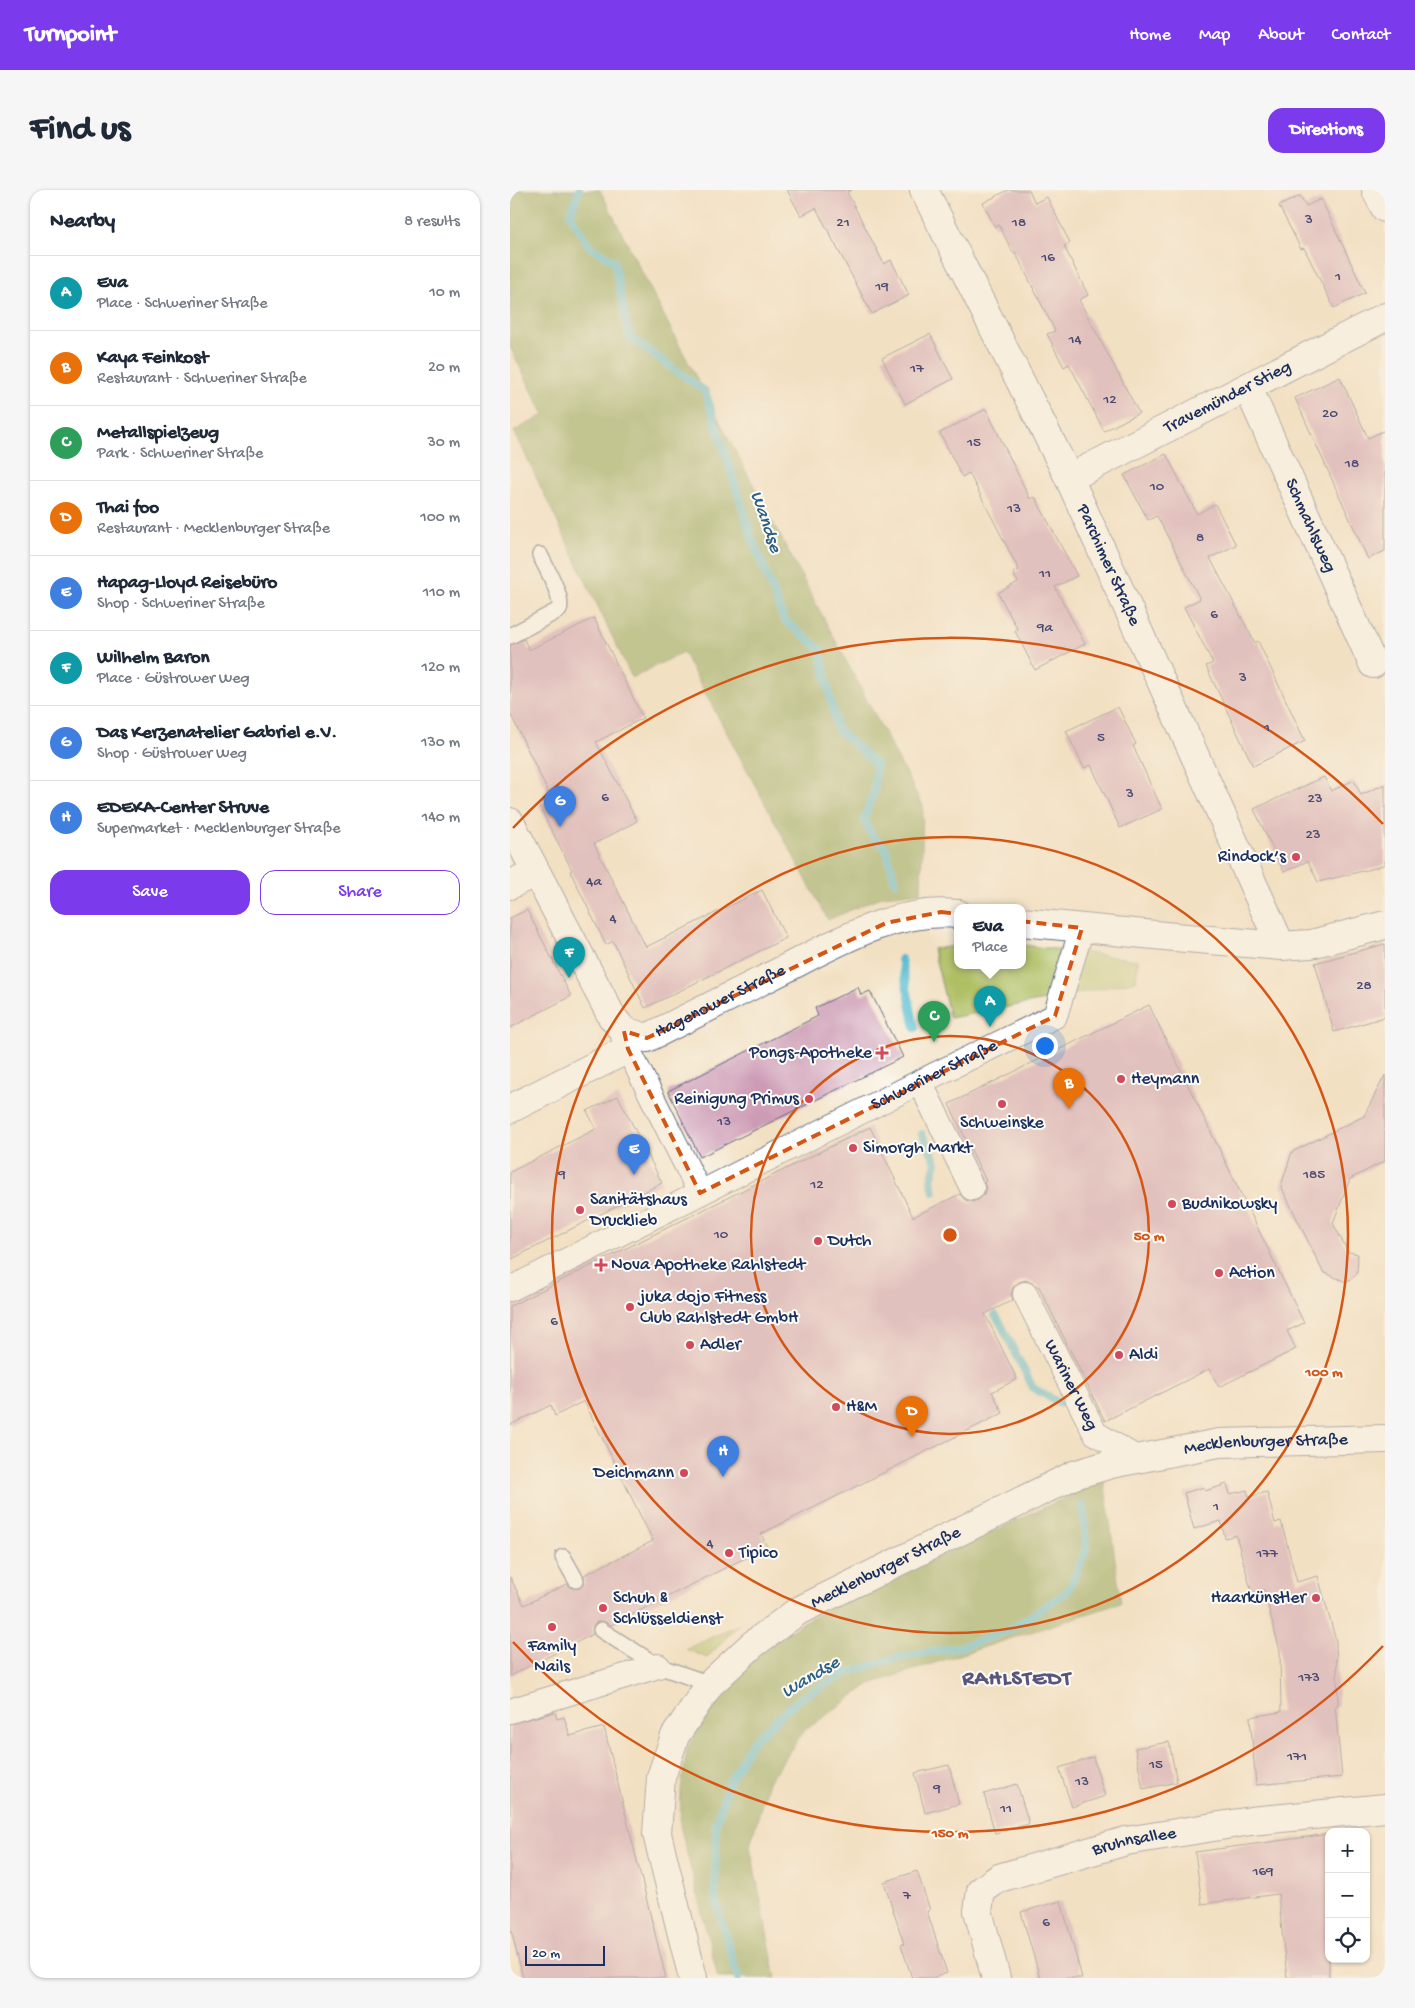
<!DOCTYPE html>
<html lang="en">
<head>
<meta charset="utf-8">
<style>
	body { margin:0; font-family:"Gochi Hand",sans-serif; background:#f6f6f7; color:#1f2937 }
	.controls { position:absolute; right:15px; bottom:15px; display:grid; overflow:hidden; border-radius:10px; box-shadow:0 1px 4px #0004 }
	.controls button { width:45px; height:45px; display:grid; place-items:center; padding:0; border:0; border-bottom:1px solid #e0e1e3; background:#fff; color:#1f2937; font:25px sans-serif }
	.scale { position:absolute; left:15px; bottom:12px; width:80px; box-sizing:border-box; padding-left:5px; border:2px solid #1b2f5e; border-top:0; font-size:14px; line-height:18px; white-space:nowrap; color:#1b2f5e; -webkit-text-stroke:4px #fdfcf7; paint-order:stroke }
	.you { position:absolute; left:534px; top:855px; width:18px; height:18px; margin:-12px; border:4px solid #fff; border-radius:50%; background:#1a73e8; box-shadow:0 0 0 8px #1a73e833 }
	.badge { display:grid; place-items:center; width:32px; height:32px; border-radius:50%; background:#7c3aed; color:#fff; font-size:16px; font-weight:700 }
	.pin { position:absolute; translate:-50% -41px; filter:drop-shadow(0 1px 2px #0008) }
	.pin::after { content:''; position:absolute; top:26px; width:18px; height:15px; background:inherit; clip-path:polygon(0 0,100% 0,50% 100%) }
	.popup { position:absolute; left:444px; top:714px; width:72px; height:65px; box-sizing:border-box; display:grid; place-content:center; border-radius:10px; background:#fff; filter:drop-shadow(0 1px 4px #0005); font-size:16px; white-space:nowrap; color:#747a83 }
	.popup b { font-size:19px; color:#1f2937 }
	.popup::after { content:''; position:absolute; left:50%; top:100%; margin-left:-10px; border:10px solid transparent; border-top-color:#fff }
	.list { margin:0; padding:0; list-style:none }
	h2 { display:flex; justify-content:space-between; align-items:center; height:65px; margin:0; padding:0 20px; font-size:21px }
	h2 small { font-size:16px; font-weight:400; color:#747a83 }
	.list li { display:grid; grid-template-columns:32px 1fr auto; gap:15px; align-items:center; box-sizing:border-box; height:75px; padding:0 20px; border-top:1px solid #e0e1e3 }
	.list b { display:block; font-size:19px; white-space:nowrap }
	.list p { margin:0; font-size:16px; white-space:nowrap; color:#747a83 }
	.list em { font-size:16px; font-style:normal; color:#747a83 }
	.actions { display:flex; gap:10px; padding:15px 20px }
	.actions a { flex:1; padding:11px 0; border:1px solid #7c3aed; border-radius:15px; text-align:center; font-size:18px; color:#7c3aed }
	.actions .main { background:#7c3aed; color:#fff }
	.icon { flex:none; width:28px; height:28px; fill:none; stroke:currentColor; stroke-width:2; stroke-linecap:round; stroke-linejoin:round }
	.map { position:relative; flex:none; width:875px; height:1788px; overflow:hidden; border-radius:15px }
	header { display:flex; align-items:center; gap:30px; box-sizing:border-box; height:70px; padding:0 25px; background:#7c3aed; color:#fff }
	header strong { font-size:24px }
	nav { display:flex; gap:28px; margin-inline-start:auto; font-size:18px }
	.intro { display:flex; align-items:center; justify-content:space-between; box-sizing:border-box; height:120px; padding:0 30px }
	h1 { margin:0; font-size:35px }
	.button { padding:12px 22px; border-radius:15px; background:#7c3aed; color:#fff; font-size:18px; font-weight:700 }
	main { display:flex; gap:30px; padding:0 30px }
	aside { flex:1; background:#fff; border-radius:15px; box-shadow:0 1px 4px #0004 }
	.map>svg:first-child { display:block }
	.green { fill:#adbe61; stroke:#647660 }
	.forest { fill:#8aa557; stroke:#526a5a }
	.lines { fill:none; stroke-linecap:round; stroke-linejoin:round }
	.stream { stroke:#50b9ce; stroke-width:8 }
	.building { fill:#cd9bb5 }
	.service-casing { stroke:#666d81; stroke-width:18 }
	.pedestrian-casing { stroke:#666d81; stroke-width:26 }
	.minor-casing { stroke:#666d81; stroke-width:30 }
	.service { stroke:#fff; stroke-width:15 }
	.pedestrian { stroke:#fff; stroke-width:24 }
	.minor { stroke:#fff; stroke-width:28 }
	.marked { fill:none; stroke:#d45514; stroke-width:4; stroke-dasharray:10 6; stroke-linejoin:round }
	.ring { fill:none; stroke:#d45514; stroke-width:2.5 }
	.poi-dot { fill:#d1495b; stroke:#fdfcf7; stroke-width:2 }
	.labels { text-anchor:middle; dominant-baseline:central; stroke-width:4; stroke-linejoin:round; paint-order:stroke }
	.number-label { font-size:15px; fill:#484a74 }
	.street-label { font-size:18px; fill:#1b2f5e; stroke:#fdfcf7 }
	.poi-label { font-size:18px; fill:#1b2f5e; stroke:#fdfcf7; text-anchor:start }
	.water-label { font-size:19px; font-style:italic; fill:#2e5f85; stroke:#fdfcf7 }
	.district-label { font-size:22px; font-weight:bold; letter-spacing:1px; fill:#59557c; stroke:#fdfcf7 }
	.centre { fill:#d45514; stroke:#fdfcf7; stroke-width:2.5 }
	.ring-label { font-size:15px; text-anchor:middle; font-weight:bold; fill:#d45514; stroke:#fdfcf7; stroke-width:4; stroke-linejoin:round; paint-order:stroke }
</style>
</head>
<body>
<header>
<strong>Turnpoint</strong>
<nav><a>Home</a><a>Map</a><a>About</a><a>Contact</a></nav>
</header>
<div class="intro"><h1>Find us</h1><a class="button">Directions</a></div>
<main>
<aside>
<h2>Nearby<small>8 results</small></h2>
<ul class="list">
<li><span class="badge" style="background:#0f9aa8">A</span><div><b>Eva</b><p>Place · Schweriner Straße</p></div><em>10 m</em></li>
<li><span class="badge" style="background:#e8710a">B</span><div><b>Kaya Feinkost</b><p>Restaurant · Schweriner Straße</p></div><em>20 m</em></li>
<li><span class="badge" style="background:#2e9e5b">C</span><div><b>Metallspielzeug</b><p>Park · Schweriner Straße</p></div><em>30 m</em></li>
<li><span class="badge" style="background:#e8710a">D</span><div><b>Thai foo</b><p>Restaurant · Mecklenburger Straße</p></div><em>100 m</em></li>
<li><span class="badge" style="background:#3f7fe0">E</span><div><b>Hapag-Lloyd Reisebüro</b><p>Shop · Schweriner Straße</p></div><em>110 m</em></li>
<li><span class="badge" style="background:#0f9aa8">F</span><div><b>Wilhelm Baron</b><p>Place · Güstrower Weg</p></div><em>120 m</em></li>
<li><span class="badge" style="background:#3f7fe0">G</span><div><b>Das Kerzenatelier Gabriel e.V.</b><p>Shop · Güstrower Weg</p></div><em>130 m</em></li>
<li><span class="badge" style="background:#3f7fe0">H</span><div><b>EDEKA-Center Struve</b><p>Supermarket · Mecklenburger Straße</p></div><em>140 m</em></li>
</ul>
<div class="actions"><a class="main">Save</a><a>Share</a></div>
</aside>
<div class="map">
<svg width="875" height="1788" viewBox="0 0 875 1788">
	<rect width="100%" height="100%" fill="#fdfcf7"/>
	<filter id="ink" filterUnits="userSpaceOnUse"><feTurbulence type="fractalNoise" baseFrequency=".02" numOctaves="2"/><feDisplacementMap in="SourceGraphic" scale="10" xChannelSelector="R" yChannelSelector="G"/><feConvolveMatrix kernelMatrix="1 2 1 2 8 2 1 2 1" color-interpolation-filters="sRGB"/></filter>
	<filter id="wash" filterUnits="userSpaceOnUse"><feTurbulence type="fractalNoise" baseFrequency=".0096" numOctaves="4" result="noise"/><feDisplacementMap in="SourceGraphic" scale="20" xChannelSelector="R" yChannelSelector="G"/><feGaussianBlur stdDeviation="1.12" result="paint"/><feColorMatrix in="noise" values="0 0 0 0 0 0 0 0 0 0 0 0 0 0 0 0 0 1.4 0 .05"/><feComposite in="paint" operator="in"/></filter>
	<g filter="url(#wash)">
		<rect width="100%" height="100%" fill="#f2e0c2"/>
		<!-- green -->
		<g class="green">
			<path d="M513,755l47,6 -15,47 -105,20 -17,-69 24,-3 1,20h64z"/>
			<path d="M569,762l59,8 -2,21 -70,15z"/>
			<path d="M228,1435l-31,33 -21,-9z"/>
		</g>
		<!-- forest -->
		<g class="forest">
			<path d="M0,0h90l75,147 248,469 -2,86 -38,4 -55,24 -145,-268 -51,26 -118,-247 30,-16 -34,-68z"/>
			<path d="M594,1289l17,124 -251,81 -66,47 -36,51 -18,64 26,132h-58l-38,-153 1,-35 6,-42 33,-54 39,-41 49,-34z"/>
		</g>
		<g class="lines">
			<!-- stream -->
			<g class="stream">
				<path d="M69,0l-9,24 19,32 25,15 15,76 76,54 47,147 32,82 36,29 17,80 39,35 -2,27 -10,28 6,14 16,16 9,33"/>
				<path d="M391,769l14,69"/>
				<path d="M412,944l14,28 -5,18 3,12"/>
				<path d="M485,1125l6,9 32,64 27,15"/>
				<path d="M228,1788l-23,-80 1,-75 13,-41 23,-40 47,-43 45,-25 53,-16 67,-12 46,-16 58,-39 18,-41 -3,-45"/>
			</g>
		</g>
		<g id="blocks">
			<!-- building -->
			<g class="building">
				<path d="M277,0h65l-5,2 37,72 7,-4 18,35 -37,19 -56,-106 -15,8z"/>
				<path d="M498,0h21l6,13 12,-6 23,46 -6,3 24,49 -9,5 60,113 -35,18 -35,-67 -5,3 -17,-33 8,-3 -40,-79 -2,1 -14,-28 -4,2 -12,-24z"/>
				<path d="M790,6l6,10 15,-7 44,94 -31,15 -30,-60 -3,1 -22,-43z"/>
				<path d="M420,144l23,45 -48,25 -23,-46z"/>
				<path d="M830,187l28,61 17,-8v121l-17,8 -73,-161z"/>
				<path d="M476,219l44,90 5,-2 42,79 -22,11 30,57 -50,26 -20,-39 3,-1 -20,-37 20,-11 -5,-9 6,-3 -50,-97 -7,4 -22,-44z"/>
				<path d="M656,264l31,60 18,-10 21,41 -26,13 45,85 3,-2 47,100 -52,25 -47,-100 7,-3 -29,-56 16,-8 -43,-83 -9,4 -24,-45z"/>
				<path d="M84,428l49,100 -47,24 41,79 -43,23 52,103 116,-57 24,48 -141,70 -32,-67 -7,4 -36,-74 2,-1 -34,-66 13,-6 -41,-85v-68l14,-6 5,11z"/>
				<path d="M608,517l18,37 -3,2 29,63 -42,19 -29,-63 -7,3 -18,-37z"/>
				<path d="M814,587l7,14 23,-11 7,15 24,-11v80l-10,4 -57,14 -10,-21 -24,11 -30,-63z"/>
				<path d="M17,720l44,86 -61,32v-110z"/>
				<path d="M875,754v73l-51,15 -19,-69z"/>
				<path d="M348,797l3,8 9,-4 33,66 -203,100 -32,-66 150,-75 -3,-8z"/>
				<path d="M639,815l155,318 -17,8 9,18 -77,38 -10,-18 -104,52 -66,-134 -13,-7 -7,2 -6,5 -2,7 2,6 -28,14 32,65 -25,13 11,21 -242,121 6,13 -156,78 -9,-4 -5,1 -4,3v9l-83,42v-99l14,28 43,-21 5,4h8l4,-4v-9l69,-34 -69,-140 -29,15 -4,-11 -41,20v-119l360,-179 43,90 47,-23 5,6 6,2 7,-2 6,-5 2,-7 -2,-6 2,-1 -37,-77z"/>
				<path d="M875,885v86l-35,18 -17,44 15,29 10,2 -1,20 -11,8 -23,-10 -42,-86 11,-34 72,-36z"/>
				<path d="M108,906l44,87 -152,77v-88l86,-43 -9,-18z"/>
				<path d="M717,1294l3,10 17,-4 2,7 18,-5 8,31 6,-2 16,61 21,-6 18,65 2,64 -3,1 7,71 -86,8 -6,-68 31,-5 -1,-61 -16,-61 -12,3 -16,-58 -11,3 -4,-17 -27,8 -10,-36 20,-6 1,4z"/>
				<path d="M45,1522l2,7 7,-2 6,19 34,-9 62,251h-143l-13,-52v-202z"/>
				<path d="M659,1552l8,40 -34,7 -8,-41z"/>
				<path d="M583,1567l12,39 -33,11 -13,-39z"/>
				<path d="M439,1575l10,39 -34,9 -10,-40z"/>
				<path d="M507,1594l12,40 -34,9 -11,-39z"/>
				<path d="M819,1644v144h-42l-9,-84 -76,10 -7,-52z"/>
				<path d="M407,1681l13,39 -3,1 20,62 -14,5h-21l-11,-33 3,-1 -20,-62z"/>
				<path d="M551,1711l21,77h-42l-19,-66z"/>
			</g>
		</g>
	</g>
	<g filter="url(#ink)">
		<use href="#blocks" fill-opacity="0" stroke="#666d81" stroke-width="1"/>
		<g class="lines">
			<!-- service casing -->
			<g class="service-casing">
				<g id="service">
					<path d="M0,446l49,-26c5,-13 -13,-42 -19,-55"/>
					<path d="M53,1367l13,23"/>
					<path d="M91,1440l57,36 52,18"/>
				</g>
			</g>
			<!-- pedestrian casing -->
			<g class="pedestrian-casing">
				<g id="pedestrian">
					<path d="M118,859l72,144"/>
					<path d="M410,892l52,106"/>
					<path id="s1" d="M0,1099l410,-207 135,-66 27,-88"/>
					<path id="s2" d="M515,1104l70,139 43,26"/>
					<path d="M0,1521l148,-45"/>
				</g>
			</g>
			<!-- minor casing -->
			<g class="minor-casing">
				<g id="minor">
					<path id="s3" d="M414,0l145,288 212,468"/>
					<path d="M866,0l9,18"/>
					<path id="s4" d="M738,198l125,276"/>
					<path id="s5" d="M559,288l316,-161"/>
					<path d="M0,632l102,195 12,14"/>
					<path d="M0,695l25,-13"/>
					<path d="M512,732l153,15 106,9 30,-2 74,-19"/>
					<path id="s6" d="M114,841l23,7c42,-21 84,-42 126,-63 56,-28 119,-68 185,-61"/>
					<path d="M0,919l118,-60 -4,-18"/>
					<path id="s7" d="M183,1788l-36,-144 4,-57 14,-41 35,-52 42,-39 46,-34 276,-136 37,-11 108,-21 166,-4"/>
					<path id="s8" d="M486,1788l-18,-67 3,-20 18,-13 127,-37 125,-20 134,-13"/>
				</g>
			</g>
			<!-- service -->
			<use href="#service" class="service"/>
			<!-- pedestrian -->
			<use href="#pedestrian" class="pedestrian"/>
			<!-- minor -->
			<use href="#minor" class="minor"/>
		</g>
	</g>
	<!-- marked area -->
	<path d="M0 0H875V1788H0ZM431,722l141,16 -27,88 -355,177 -72,-144 -4,-18 23,7 239,-115z" fill="#f2e0c2" fill-opacity=".55" fill-rule="evenodd"/>
	<path class="marked" d="M431,722l141,16 -27,88 -355,177 -72,-144 -4,-18 23,7 239,-115z"/>
	<!-- distance rings -->
	<g class="ring">
		<circle cx="440" cy="1045" r="199"/>
		<circle cx="440" cy="1045" r="398"/>
		<path d="M873 1456A597 597 0 0 1 3 1452M3 638A597 597 0 0 1 873 634"/>
	</g>
	<!-- markers -->
	<g class="poi-dot">
		<circle cx="786" cy="667" r="5"/>
		<path d="M369.5 855.5h5v5h5v5h-5v5h-5v-5h-5v-5h5z"/>
		<circle cx="611" cy="889" r="5"/>
		<circle cx="299" cy="909" r="5"/>
		<circle cx="492" cy="914" r="5"/>
		<circle cx="343" cy="958" r="5"/>
		<circle cx="662" cy="1014" r="5"/>
		<circle cx="70" cy="1020" r="5"/>
		<circle cx="308" cy="1051" r="5"/>
		<path d="M88.5 1067.5h5v5h5v5h-5v5h-5v-5h-5v-5h5z"/>
		<circle cx="709" cy="1083" r="5"/>
		<circle cx="120" cy="1117" r="5"/>
		<circle cx="180" cy="1155" r="5"/>
		<circle cx="609" cy="1165" r="5"/>
		<circle cx="326" cy="1217" r="5"/>
		<circle cx="174" cy="1283" r="5"/>
		<circle cx="219" cy="1363" r="5"/>
		<circle cx="806" cy="1408" r="5"/>
		<circle cx="93" cy="1418" r="5"/>
		<circle cx="42" cy="1437" r="5"/>
	</g>
	<g class="labels">
		<!-- number labels -->
		<g class="number-label">
			<text x="799" y="30">3</text>
			<text x="333" y="33">21</text>
			<text x="509" y="33">18</text>
			<text x="538" y="68">16</text>
			<text x="828" y="87">1</text>
			<text x="372" y="97">19</text>
			<text x="565" y="150">14</text>
			<text x="407" y="179">17</text>
			<text x="600" y="210">12</text>
			<text x="820" y="224">20</text>
			<text x="464" y="253">15</text>
			<text x="842" y="274">18</text>
			<text x="647" y="297">10</text>
			<text x="504" y="319">13</text>
			<text x="690" y="348">8</text>
			<text x="535" y="384">11</text>
			<text x="704" y="425">6</text>
			<text x="535" y="438">9a</text>
			<text x="733" y="488">3</text>
			<text x="757" y="538">1</text>
			<text x="591" y="548">5</text>
			<text x="620" y="604">3</text>
			<text x="95" y="608">6</text>
			<text x="805" y="609">23</text>
			<text x="803" y="645">23</text>
			<text x="84" y="692">4a</text>
			<text x="103" y="729">4</text>
			<text x="854" y="796">28</text>
			<text x="214" y="932">13</text>
			<text x="52" y="985">9</text>
			<text x="804" y="985">185</text>
			<text x="307" y="995">12</text>
			<text x="211" y="1045">10</text>
			<text x="44" y="1132">6</text>
			<text x="706" y="1317">1</text>
			<text x="200" y="1354">4</text>
			<text x="757" y="1364">177</text>
			<text x="799" y="1488">173</text>
			<text x="787" y="1567">171</text>
			<text x="646" y="1575">15</text>
			<text x="572" y="1592">13</text>
			<text x="427" y="1599">9</text>
			<text x="496" y="1619">11</text>
			<text x="753" y="1682">169</text>
			<text x="397" y="1706">7</text>
			<text x="536" y="1733">6</text>
		</g>
		<!-- street labels -->
		<g class="street-label">
			<text stroke="none"><textPath href="#s5" startOffset="178">Travemünder Stieg</textPath></text>
			<text stroke="none"><textPath href="#s4" startOffset="151">Schmahlsweg</textPath></text>
			<text stroke="none"><textPath href="#s3" startOffset="418">Parchimer Straße</textPath></text>
			<text stroke="none"><textPath href="#s6" startOffset="106">Hagenower Straße</textPath></text>
			<text stroke="none"><textPath href="#s1" startOffset="475">Schweriner Straße</textPath></text>
			<text stroke="none"><textPath href="#s2" startOffset="102">Wariner Weg</textPath></text>
			<text stroke="none"><textPath href="#s7" startOffset="929">Mecklenburger Straße</textPath></text>
			<text stroke="none"><textPath href="#s7" startOffset="524">Mecklenburger Straße</textPath></text>
			<text stroke="none"><textPath href="#s8" startOffset="252">Bruhnsallee</textPath></text>
		</g>
		<!-- poi labels -->
		<g class="poi-label">
			<text x="776" y="667" text-anchor="end">Rindock’s</text>
			<text x="362" y="863" text-anchor="end">Pongs-Apotheke</text>
			<text x="621" y="889">Heymann</text>
			<text x="289" y="909" text-anchor="end">Reinigung Primus</text>
			<text x="492" y="933" text-anchor="middle">Schweinske</text>
			<text x="353" y="958">Simorgh Markt</text>
			<text x="80" y="1010">Sanitätshaus<tspan x="80" dy="21">Drucklieb</tspan></text>
			<text x="672" y="1014">Budnikowsky</text>
			<text x="318" y="1051">Dutch</text>
			<text x="101" y="1075">Nova Apotheke Rahlstedt</text>
			<text x="719" y="1083">Action</text>
			<text x="130" y="1107">juka dojo Fitness<tspan x="130" dy="21">Club Rahlstedt GmbH</tspan></text>
			<text x="190" y="1155">Adler</text>
			<text x="619" y="1165">Aldi</text>
			<text x="336" y="1217">H&amp;M</text>
			<text x="164" y="1283" text-anchor="end">Deichmann</text>
			<text x="229" y="1363">Tipico</text>
			<text x="103" y="1408">Schuh &amp;<tspan x="103" dy="21">Schlüsseldienst</tspan></text>
			<text x="796" y="1408" text-anchor="end">Haarkünstler</text>
			<text x="42" y="1456" text-anchor="middle">Family<tspan x="42" dy="21">Nails</tspan></text>
		</g>
		<!-- water labels -->
		<g class="water-label">
			<text transform="translate(255 332) rotate(71)">Wandse</text>
			<text transform="translate(301 1488) rotate(-31)">Wandse</text>
		</g>
		<!-- district labels -->
		<g class="district-label">
			<text x="507" y="1490">RAHLSTEDT</text>
		</g>
	</g>
	<circle cx="440" cy="1045" r="8" class="centre"/>
	<g class="ring-label">
		<text x="639" y="1050">50 m</text>
		<text x="814" y="1186">100 m</text>
		<text x="440" y="1647">150 m</text>
	</g>
</svg>
<div class="controls">
<button>+</button>
<button>−</button>
<button><svg class="icon" aria-label="locate" viewBox="0 0 24 24"><circle cx="12" cy="12" r="6"/><path d="M12 2v4M12 18v4M2 12h4M18 12h4"/></svg></button>
</div>
<div class="scale">20 m</div>
<div class="you"></div>
<div class="pin badge" style="left:480px;top:837px;background:#0f9aa8">A</div>
<div class="popup"><b>Eva</b>Place</div>
<div class="pin badge" style="left:559px;top:919px;background:#e8710a">B</div>
<div class="pin badge" style="left:424px;top:852px;background:#2e9e5b">C</div>
<div class="pin badge" style="left:402px;top:1247px;background:#e8710a">D</div>
<div class="pin badge" style="left:124px;top:985px;background:#3f7fe0">E</div>
<div class="pin badge" style="left:59px;top:788px;background:#0f9aa8">F</div>
<div class="pin badge" style="left:50px;top:637px;background:#3f7fe0">G</div>
<div class="pin badge" style="left:213px;top:1287px;background:#3f7fe0">H</div>
</div>
</main>
</body>
</html>
